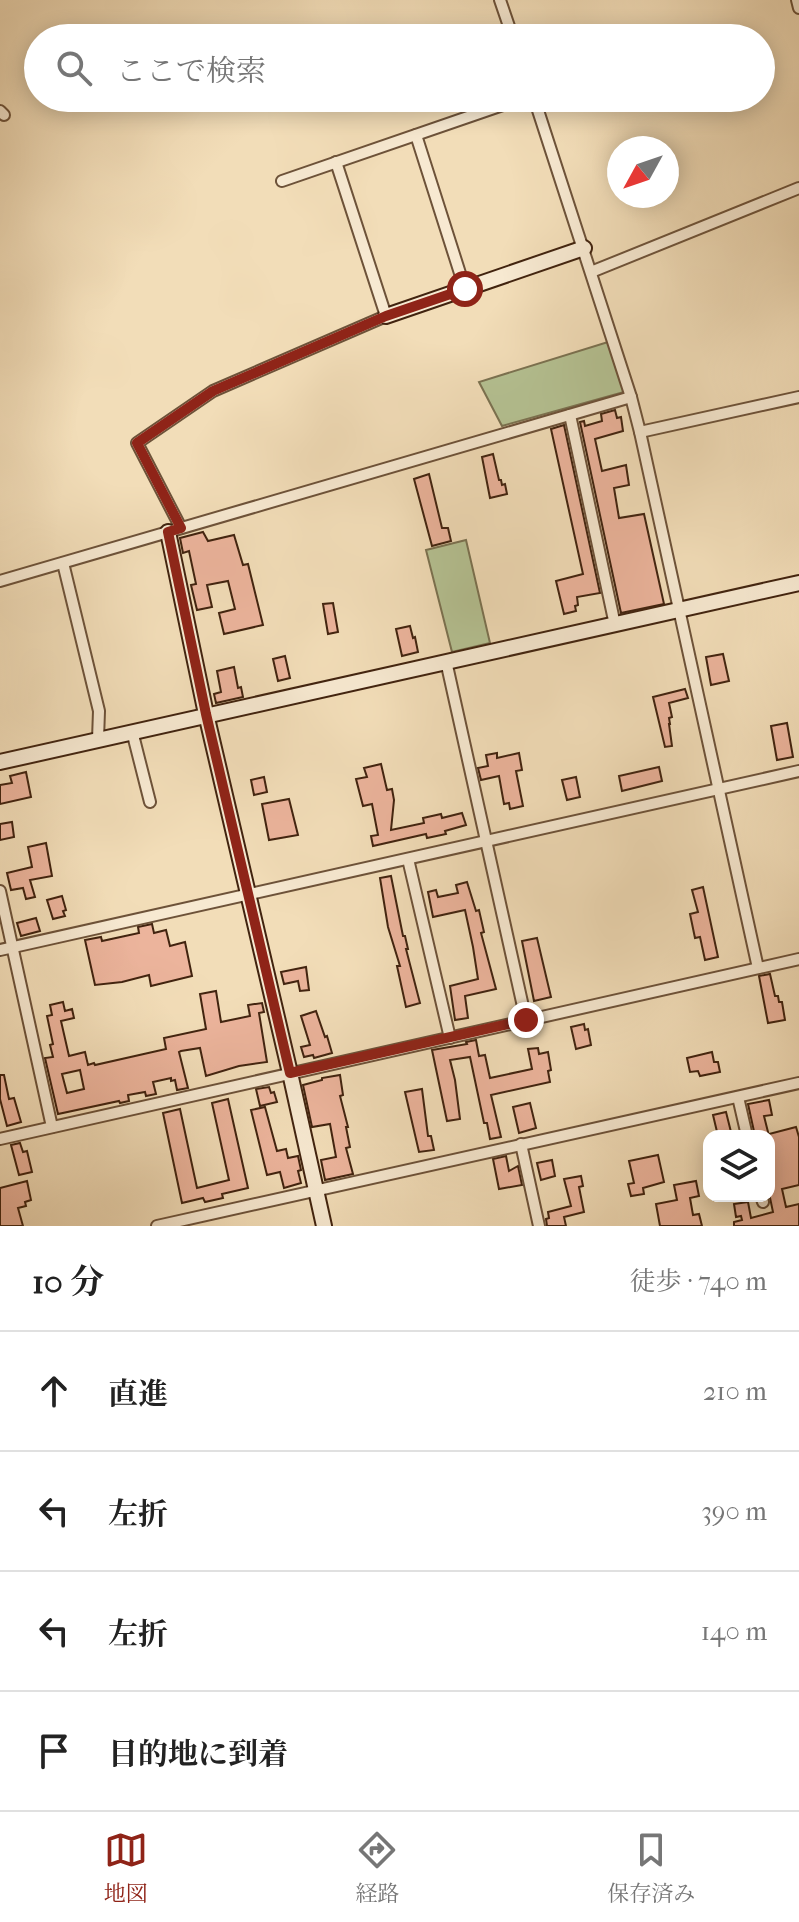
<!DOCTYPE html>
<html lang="ja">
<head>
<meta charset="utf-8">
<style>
	body { margin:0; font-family:"IM FELL French Canon","Noto Serif JP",serif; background:#f6f6f6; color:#222 }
	.controls { position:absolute; right:24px; bottom:24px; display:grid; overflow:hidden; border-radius:16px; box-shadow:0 4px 20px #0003 }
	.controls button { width:72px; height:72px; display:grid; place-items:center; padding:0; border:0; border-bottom:2px solid #e0e0e0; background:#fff; color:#222; font:40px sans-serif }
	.compass { position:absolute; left:607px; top:136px; width:72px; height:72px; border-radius:50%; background:#fff; box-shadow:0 4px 20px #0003; rotate:230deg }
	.stop { position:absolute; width:24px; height:24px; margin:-18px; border:6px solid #8f2418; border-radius:50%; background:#fff }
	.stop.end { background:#8f2418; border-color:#fff; box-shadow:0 2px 8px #0008 }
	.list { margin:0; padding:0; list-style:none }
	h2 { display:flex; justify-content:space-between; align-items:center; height:104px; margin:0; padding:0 32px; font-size:34px }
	h2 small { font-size:26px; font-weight:400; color:#767676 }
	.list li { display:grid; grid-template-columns:52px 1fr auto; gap:24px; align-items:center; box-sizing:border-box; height:120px; padding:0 32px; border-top:2px solid #e0e0e0 }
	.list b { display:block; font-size:30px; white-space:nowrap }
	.list em { font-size:26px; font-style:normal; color:#767676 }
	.icon { flex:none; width:44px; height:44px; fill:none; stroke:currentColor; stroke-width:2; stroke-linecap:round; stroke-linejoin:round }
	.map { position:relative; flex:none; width:799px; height:1226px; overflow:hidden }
	.search { position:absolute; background:#fff; box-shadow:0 4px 20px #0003; left:24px; right:24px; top:24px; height:88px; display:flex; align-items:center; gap:20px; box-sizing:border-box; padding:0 28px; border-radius:44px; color:#767676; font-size:30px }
	.sheet { height:584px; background:#fff }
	nav { display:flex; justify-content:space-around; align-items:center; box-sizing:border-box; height:112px; border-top:2px solid #e0e0e0; background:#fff; font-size:22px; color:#767676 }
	nav a { display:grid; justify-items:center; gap:4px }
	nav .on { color:#8f2418 }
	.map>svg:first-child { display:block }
	.green { fill:#b5c293; stroke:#7b7251; stroke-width:2 }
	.building { fill:#ecb49c; stroke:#41230f; stroke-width:2; fill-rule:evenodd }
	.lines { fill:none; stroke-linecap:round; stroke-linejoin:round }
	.street-casing { stroke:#6d5239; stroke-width:14 }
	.secondary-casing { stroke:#41230f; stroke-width:18 }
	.street { stroke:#f7e9d1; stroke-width:10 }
	.secondary { stroke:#f7e9d1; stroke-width:14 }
	.route { stroke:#8f2418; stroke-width:10 }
</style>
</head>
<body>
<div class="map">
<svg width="799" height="1226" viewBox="0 0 799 1226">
	<rect width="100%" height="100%" fill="#f2ddb8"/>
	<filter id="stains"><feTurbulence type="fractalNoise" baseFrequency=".0025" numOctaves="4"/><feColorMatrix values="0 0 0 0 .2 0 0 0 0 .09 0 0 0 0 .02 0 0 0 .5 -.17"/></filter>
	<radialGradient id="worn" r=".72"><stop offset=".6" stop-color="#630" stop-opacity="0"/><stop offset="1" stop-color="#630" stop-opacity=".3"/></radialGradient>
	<!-- green -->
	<g class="green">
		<path d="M608,342l16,50 -122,34 -23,-44z"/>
		<path d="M466,540l24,103 -38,9 -26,-102z"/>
	</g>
	<!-- building -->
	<g class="building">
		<path d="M615,410l2,8 4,-1 2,14 -28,8 7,32 24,-6 3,20 -15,3 5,30 25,-4 20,90 -43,9 -41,-191 4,-1 1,5 17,-5 -1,-7z"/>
		<path d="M564,425l36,168 -23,4 1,8 -3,1 1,5 -12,3 -8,-33 27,-7 -32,-145z"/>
		<path d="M493,454l6,26h2l1,5 3,-1 2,10 -17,4 -8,-41z"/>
		<path d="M429,474l13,54h6l3,13 -19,5 -18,-67z"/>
		<path d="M203,532l5,9 26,-6 9,30 5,-1 15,61 -39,9 -5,-21 16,-4 -7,-28 -21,4 5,22 -15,3 -6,-25 5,-1 -7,-33 -6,2 -3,-15z"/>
		<path d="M333,603l5,29 -10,2 -5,-30z"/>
		<path d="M410,626l3,12 2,-1 3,15 -16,4 -6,-27z"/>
		<path d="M723,654l6,27 -18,4 -5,-28z"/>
		<path d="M285,656l5,22 -12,3 -5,-22z"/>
		<path d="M234,667l4,21 3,-1 2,10 -27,6 -2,-9 7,-2 -4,-21z"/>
		<path d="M685,689l3,9 -19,5 3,14 -3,1 1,6h-1l3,22 -7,1 -12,-50z"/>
		<path d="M787,723l6,34 -16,3 -6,-34z"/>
		<path d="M497,753v5l22,-5 3,17 -6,1 7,35 -13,3 -1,-6 -5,1 -5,-28 -18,4 -3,-12 10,-2 -2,-11z"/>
		<path d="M381,764l6,26 5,-1 2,11 -3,30 33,-7 -1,-5 18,-4 1,4 20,-5 4,12 -21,6 1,3 -19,4 -1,-4 -53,12 -2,-10 7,-1 -6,-31 -9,2 -7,-27 11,-2 -3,-9z"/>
		<path d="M659,767l3,14 -40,10 -3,-15z"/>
		<path d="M26,772l5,25 -31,7v-19l12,-2 -2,-7z"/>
		<path d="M264,777l3,15 -13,3 -3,-15z"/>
		<path d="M576,777l4,20 -13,3 -5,-20z"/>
		<path d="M289,799l9,36 -29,5 -7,-36z"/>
		<path d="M12,822l2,15 -14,3v-16z"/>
		<path d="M46,843l6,33 -22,4 5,17 -9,2 -3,-11 -12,2 -4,-17 25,-6 -4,-20z"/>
		<path d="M391,876l12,60h2l3,13h-2l14,54 -14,4 -9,-41h3l-12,-39 -8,-49z"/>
		<path d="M467,882l9,29 3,-1 5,22 -3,1 15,56 -31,7 3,22 -13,2 -5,-34 28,-7 -5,-32 -8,-37 -32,7 -5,-25 8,-2 2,7 20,-4 -2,-8z"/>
		<path d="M703,887l15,70 -13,3 -5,-23 -5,1 -5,-24 8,-2 -6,-22z"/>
		<path d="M62,896l4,14 -3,1 2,5 -12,3 -6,-19z"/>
		<path d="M36,918l4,13 -19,5 -4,-13z"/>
		<path d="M152,924l2,9 12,-3 4,16 15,-4 7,34 -41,10 -2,-11 -27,7 -27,3 -10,-45 16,-3 1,4 37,-8 -1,-6z"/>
		<path d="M537,938l14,59 -17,4 -12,-60z"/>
		<path d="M306,967l3,23 -9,1 -2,-10 -14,3 -3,-12z"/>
		<path d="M770,974l5,22h3l1,6h3l3,18 -17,3 -9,-47z"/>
		<path d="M216,991l5,31 29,-6 -2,-11 14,-2 2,9 -5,1 8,49 -28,4 -33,10 -6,-28 -19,3 -2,1 9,36 -11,2 -2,-10 -4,1v-3l-18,4 3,12 -10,2 -1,-4 -17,3 1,6 -9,2 -1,-2 -61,13 -13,-56 8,-1 -3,-12 3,-1 -6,-28 5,-1 -2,-10 13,-3 2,9 7,-2 2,9 -13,3 8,35 16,-4 3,13 6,-2 1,2 71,-16 -2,-11 42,-9 -6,-35zM80,1070l4,19 -17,4 -5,-19z"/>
		<path d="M316,1011l9,26 2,-1 5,17 -18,5 -1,-3 -9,2 -3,-10 9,-2 -9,-29z"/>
		<path d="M584,1024l1,6 3,-1 3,16 -15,4 -5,-22z"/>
		<path d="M476,1040l3,16 6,-1 5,23 42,-9 -4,-20 10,-1 1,6 9,-2 3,18 -3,1 2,11 -59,13 10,42 -11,2 -3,-16h-3l-14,-66 -20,3 5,20 5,39 -13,2 -15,-71 35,-6 -1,-2z"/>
		<path d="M712,1052l2,10h4l2,10 -20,4 -2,-5 -8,1 -3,-14z"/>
		<path d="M0,1075h4l5,24 5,-1 7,24 -14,4 -7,-27z"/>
		<path d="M340,1075l3,20 -3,1 8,31h-2l4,20 -4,1 7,26 -28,6 -4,-20 15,-3 -6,-33 -18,3 -9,-42 19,-5v-2z"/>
		<path d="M269,1087l2,6 3,-1 3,10 -17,4 -4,-17z"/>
		<path d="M422,1089l6,47h3l3,14 -15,2 -14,-60z"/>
		<path d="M228,1099l20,89 -26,6 1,4 -18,4 -2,-4 -21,5 -19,-90 17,-4 17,79 32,-8 -17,-77z"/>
		<path d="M769,1100l3,15 -8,1 5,20h-14l-7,-32z"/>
		<path d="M530,1103l6,25 -17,5 -6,-26z"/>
		<path d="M265,1107l12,44 9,-2 2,9 10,-2 3,14 -3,1 3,12 -17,5 -4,-16 -13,3 -16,-65z"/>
		<path d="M726,1112l6,24h-14l-5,-21z"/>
		<path d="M796,1127l3,10v48l-17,4 4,18 13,-3v22h-65v-4l8,-2 -1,-4 -5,1 -2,-13 14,-2 3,16 22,-6 -4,-19v-59z"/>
		<path d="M20,1143l3,9 4,-1 5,21 -13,3 -8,-30z"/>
		<path d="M658,1155l6,27 -21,6 1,6 -13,2 -3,-12 6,-1 -5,-22z"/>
		<path d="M506,1156l3,15 9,-5 4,19 -23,4 -6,-30z"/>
		<path d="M552,1160l3,16 -14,4 -4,-17z"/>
		<path d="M581,1176l2,10 -4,1 5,25 -20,5 2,9h-19l-1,-7 3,-1 -1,-6 23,-6 -7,-27z"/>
		<path d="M27,1181l4,19 -6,2 1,4 -8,2 5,18h-23v-38z"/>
		<path d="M696,1181l3,15 -9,2 3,17 6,-1 3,12h-42l-4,-22 21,-4 -3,-15z"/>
	</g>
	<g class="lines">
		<!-- street casing -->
		<g class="street-casing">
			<g id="street">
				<path d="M500,0l13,38"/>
				<path d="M797,0l2,8"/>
				<path d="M534,98l97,299 9,35 118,536"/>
				<path d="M0,111l4,4"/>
				<path d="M416,135l49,154"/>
				<path d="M282,181l241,-83"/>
				<path d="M591,272l208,-84"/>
				<path d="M570,415l45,210"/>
				<path d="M640,432l159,-35"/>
				<path d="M181,528l-44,-85 76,-52 173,-75 -50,-154"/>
				<path d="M63,563l36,148 -1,28"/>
				<path d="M0,581l631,-184"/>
				<path d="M446,661l80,359"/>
				<path d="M132,731l18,71"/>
				<path d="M408,859l42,179"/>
				<path d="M0,891l52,236"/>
				<path d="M0,950l799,-179"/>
				<path d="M738,1097l9,39"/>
				<path d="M0,1139l799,-180"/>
				<path d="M521,1144l18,82"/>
				<path d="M761,1196l2,6"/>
				<path d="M157,1226l642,-143"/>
			</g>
		</g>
		<!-- secondary casing -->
		<g class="secondary-casing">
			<g id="secondary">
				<path d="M386,316l198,-68"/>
				<path d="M168,532l38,182 84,359 34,153"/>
				<path d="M0,762c266,-62 533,-117 799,-179"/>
			</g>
		</g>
		<!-- street -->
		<use href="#street" class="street"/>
		<!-- secondary -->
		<use href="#secondary" class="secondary"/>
	</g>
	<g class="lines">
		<!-- route -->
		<path class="route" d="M465,289l-79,27 -173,75 -76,52 44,85 -13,4 38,182 84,359 236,-53"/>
	</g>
	<rect width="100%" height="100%" filter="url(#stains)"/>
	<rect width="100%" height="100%" fill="url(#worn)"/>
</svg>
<div class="controls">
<button><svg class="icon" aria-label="layers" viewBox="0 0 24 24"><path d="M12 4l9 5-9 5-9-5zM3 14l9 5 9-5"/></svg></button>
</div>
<svg class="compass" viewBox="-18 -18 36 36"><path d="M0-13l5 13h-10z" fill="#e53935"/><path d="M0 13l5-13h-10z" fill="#767676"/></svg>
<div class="stop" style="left:465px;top:289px"></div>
<div class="stop end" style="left:526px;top:1020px"></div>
<div class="search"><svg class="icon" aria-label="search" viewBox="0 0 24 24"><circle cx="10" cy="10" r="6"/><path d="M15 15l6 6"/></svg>ここで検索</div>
</div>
<section class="sheet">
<h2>10 分<small>徒歩 · 740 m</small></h2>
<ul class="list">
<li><svg class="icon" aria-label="ahead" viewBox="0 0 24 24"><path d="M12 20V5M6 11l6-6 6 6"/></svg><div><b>直進</b></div><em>210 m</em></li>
<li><svg class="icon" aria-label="left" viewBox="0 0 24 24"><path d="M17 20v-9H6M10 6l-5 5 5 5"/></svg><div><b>左折</b></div><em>390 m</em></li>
<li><svg class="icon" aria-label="left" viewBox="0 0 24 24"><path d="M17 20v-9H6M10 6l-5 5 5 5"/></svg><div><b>左折</b></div><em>140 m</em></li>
<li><svg class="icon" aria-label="arrive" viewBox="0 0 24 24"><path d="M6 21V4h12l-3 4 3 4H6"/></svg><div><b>目的地に到着</b></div></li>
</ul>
</section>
<nav>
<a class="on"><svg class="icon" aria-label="map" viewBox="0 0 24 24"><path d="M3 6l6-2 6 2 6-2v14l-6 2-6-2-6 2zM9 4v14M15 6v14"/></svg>地図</a>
<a><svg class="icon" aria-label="directions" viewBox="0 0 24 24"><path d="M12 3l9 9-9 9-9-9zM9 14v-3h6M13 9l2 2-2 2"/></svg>経路</a>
<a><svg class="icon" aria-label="saved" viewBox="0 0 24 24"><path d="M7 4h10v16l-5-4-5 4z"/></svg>保存済み</a>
</nav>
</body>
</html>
